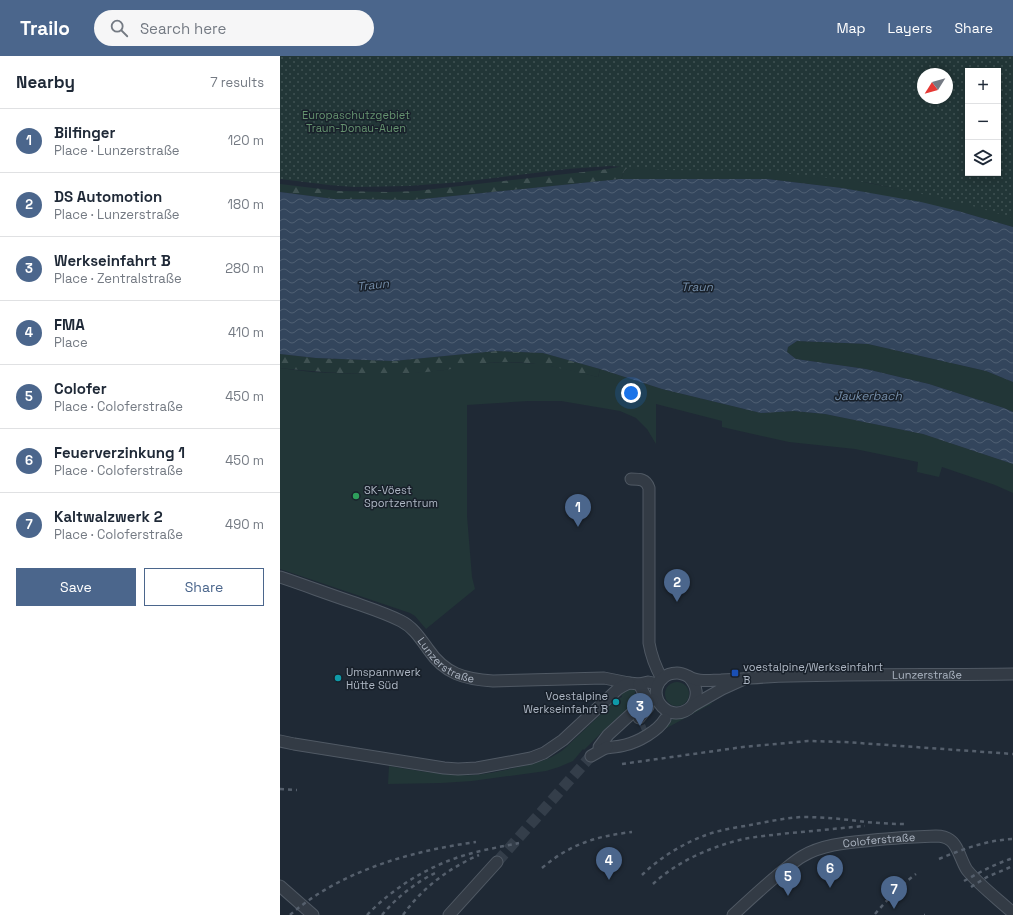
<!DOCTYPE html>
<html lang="en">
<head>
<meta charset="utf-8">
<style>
	body { margin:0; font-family:"Space Grotesk",sans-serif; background:#f6f6f7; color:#1f2937 }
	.controls { position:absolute; right:12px; top:12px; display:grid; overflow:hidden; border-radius:0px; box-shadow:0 2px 10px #0003 }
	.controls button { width:36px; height:36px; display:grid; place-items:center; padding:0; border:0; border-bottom:1px solid #e0e1e3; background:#fff; color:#1f2937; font:20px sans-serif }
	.compass { position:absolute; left:637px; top:12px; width:36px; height:36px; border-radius:50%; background:#fff; box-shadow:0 2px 10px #0003; rotate:233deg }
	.you { position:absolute; left:351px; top:337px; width:14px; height:14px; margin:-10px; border:3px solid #fff; border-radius:50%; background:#1a73e8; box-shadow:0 0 0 6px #1a73e833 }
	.badge { display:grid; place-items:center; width:26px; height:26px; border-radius:50%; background:#4b668c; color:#fff; font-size:13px; font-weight:700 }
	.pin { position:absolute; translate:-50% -33px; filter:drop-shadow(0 1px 2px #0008) }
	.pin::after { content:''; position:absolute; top:21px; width:14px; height:12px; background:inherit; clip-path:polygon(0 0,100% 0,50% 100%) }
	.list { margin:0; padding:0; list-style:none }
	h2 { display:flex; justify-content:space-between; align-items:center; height:52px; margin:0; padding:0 16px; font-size:17px }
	h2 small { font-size:13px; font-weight:400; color:#747a83 }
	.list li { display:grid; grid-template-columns:26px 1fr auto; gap:12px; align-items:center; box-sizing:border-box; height:64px; padding:0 16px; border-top:1px solid #e0e1e3 }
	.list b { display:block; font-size:15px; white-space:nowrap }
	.list p { margin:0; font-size:13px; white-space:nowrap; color:#747a83 }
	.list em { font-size:13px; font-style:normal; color:#747a83 }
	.actions { display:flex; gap:8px; padding:12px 16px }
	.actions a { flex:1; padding:9px 0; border:1px solid #4b668c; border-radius:0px; text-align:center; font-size:14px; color:#4b668c }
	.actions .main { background:#4b668c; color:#fff }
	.icon { flex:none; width:22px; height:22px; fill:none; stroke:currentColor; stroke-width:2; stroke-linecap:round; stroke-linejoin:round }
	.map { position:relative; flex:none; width:733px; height:859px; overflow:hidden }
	header { display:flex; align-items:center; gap:24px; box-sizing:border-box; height:56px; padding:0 20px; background:#4b668c; color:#fff }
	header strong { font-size:19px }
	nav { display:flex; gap:22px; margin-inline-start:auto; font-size:14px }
	.search { width:280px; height:36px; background:#f6f6f7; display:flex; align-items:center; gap:10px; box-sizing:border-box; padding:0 14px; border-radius:22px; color:#747a83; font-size:15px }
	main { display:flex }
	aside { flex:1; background:#fff }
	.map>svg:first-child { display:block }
	.grass { fill:#223637 }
	.forest { fill:url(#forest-firs) }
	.park { fill:url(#park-dots); fill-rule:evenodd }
	.water { fill:url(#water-waves) }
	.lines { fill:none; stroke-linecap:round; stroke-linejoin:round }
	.minor-tunnel { stroke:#343e4a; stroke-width:11; stroke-dasharray:11 5.5; stroke-linecap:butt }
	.minor-casing { stroke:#505964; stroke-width:13 }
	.minor { stroke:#333b45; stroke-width:11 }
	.rail { stroke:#555f6c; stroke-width:2.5; stroke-dasharray:4 4; stroke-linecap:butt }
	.leisure-dot { fill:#2e9e5b; stroke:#18202a; stroke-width:1.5 }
	.transit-dot { fill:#1a4fb4; stroke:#18202a; stroke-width:1.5 }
	.culture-dot { fill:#0f9aa8; stroke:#18202a; stroke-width:1.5 }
	.labels { text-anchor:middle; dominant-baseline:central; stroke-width:3; stroke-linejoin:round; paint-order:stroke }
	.park-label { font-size:11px; fill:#65926f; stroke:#18202a }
	.poi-label { font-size:11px; fill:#adb6c3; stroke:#18202a; text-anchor:start }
	.street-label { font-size:11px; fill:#adb6c3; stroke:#18202a }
	.water-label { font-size:12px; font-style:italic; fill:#758eaa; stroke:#18202a }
</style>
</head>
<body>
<header>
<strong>Trailo</strong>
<div class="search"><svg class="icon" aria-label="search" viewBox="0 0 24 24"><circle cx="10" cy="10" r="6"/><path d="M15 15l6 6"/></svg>Search here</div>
<nav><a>Map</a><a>Layers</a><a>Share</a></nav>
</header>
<main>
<aside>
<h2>Nearby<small>7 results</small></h2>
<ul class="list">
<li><span class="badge">1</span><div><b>Bilfinger</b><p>Place · Lunzerstraße</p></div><em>120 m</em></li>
<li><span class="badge">2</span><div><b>DS Automotion</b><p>Place · Lunzerstraße</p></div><em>180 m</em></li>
<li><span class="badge">3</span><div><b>Werkseinfahrt B</b><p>Place · Zentralstraße</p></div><em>280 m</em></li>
<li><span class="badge">4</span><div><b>FMA</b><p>Place</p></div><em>410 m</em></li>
<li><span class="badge">5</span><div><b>Colofer</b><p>Place · Coloferstraße</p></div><em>450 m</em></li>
<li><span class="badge">6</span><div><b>Feuerverzinkung 1</b><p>Place · Coloferstraße</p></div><em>450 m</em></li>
<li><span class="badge">7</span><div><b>Kaltwalzwerk 2</b><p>Place · Coloferstraße</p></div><em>490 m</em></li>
</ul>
<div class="actions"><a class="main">Save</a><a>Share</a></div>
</aside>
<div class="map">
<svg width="733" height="859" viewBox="0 0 733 859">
	<defs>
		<pattern id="forest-firs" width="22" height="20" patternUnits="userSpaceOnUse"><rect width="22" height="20" fill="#223637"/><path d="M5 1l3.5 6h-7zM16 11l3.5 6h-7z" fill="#3f5152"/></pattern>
		<pattern id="park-dots" width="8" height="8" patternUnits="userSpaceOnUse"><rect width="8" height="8" fill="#223637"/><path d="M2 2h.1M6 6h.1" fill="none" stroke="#3f5152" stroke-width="1.8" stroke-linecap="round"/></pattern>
		<pattern id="water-waves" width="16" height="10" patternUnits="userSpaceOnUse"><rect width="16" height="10" fill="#33455c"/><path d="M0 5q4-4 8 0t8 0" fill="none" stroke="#4e5e72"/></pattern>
	</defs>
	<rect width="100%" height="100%" fill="#1f2935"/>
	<!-- grass -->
	<g class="grass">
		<path d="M351,109l150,1 232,45v16l-55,-16 -116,-23 -75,-9h-146l3,-8z"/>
		<path d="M517,285l71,3 118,27 27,11v30l-9,-4 -75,-24 -63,-15 -70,-10 -9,-7 1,-5z"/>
		<path d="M225,306l36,2 21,4 36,9 2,-8 62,20 99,24 33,-2 31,3 98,20 90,30v29l-18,-8 -53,-18 -3,10 -22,-5 1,-10 -63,-13 -66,-7 -67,-15v-6l-66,-17v40l-9,-15 -11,-11 -16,-7 -59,-10h-33l-61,4v111l5,61 3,12 -49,40 -11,-13 -5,-3 -130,-44v-201l32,4 47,2h40l45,-4 29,-6z"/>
		<circle cx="397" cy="638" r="12"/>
		<path d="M348,632l7,1v8l-5,9 -27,25 -19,19 -1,-1 -10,12 -14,6 -13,4 -74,10 -31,2 -53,1 1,-18c23,4 47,8 70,9 19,1 37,-3 55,-7 18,-4 34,-7 49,-18l54,-51 5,-2 -1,-3z"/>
		<path d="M433,647l-50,27 -1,-1 11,-10 33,-15z"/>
	</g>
	<!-- forest -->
	<g class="forest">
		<path d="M351,109l-7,6 -3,8 -208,21 -79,-1 -54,-7v-8l58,7 51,1 27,-1 185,-21z"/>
		<path d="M216,295l47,2 57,16 -2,8c-30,-7 -61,-16 -93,-15 -21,0 -40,5 -60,8 -15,2 -31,3 -46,4 -40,1 -80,-2 -119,-6v-14l36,4 77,3z"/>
	</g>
	<!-- park -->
	<path class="park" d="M0,0h733v162l-37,-11 -40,-10 -66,-14 -32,-4 -75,-8 -99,-1 -54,-4 -43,3 -105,13 -54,4 -54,1 -25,-2 -49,-6zM688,15h30v102h-30zM643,18h24v24h-24z"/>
	<!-- water -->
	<path class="water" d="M341,123h146l75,9 79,14 37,9 55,16v155l-27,-11 -118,-27 -71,-3 -9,6 -1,5 9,7 70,10 63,15 75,24 9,4v52l-90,-30 -98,-20 -31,-3 -33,2 -99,-24 -62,-20 -57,-16 -47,-2 -103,10 -77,-3 -36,-4v-162l54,7 79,1z"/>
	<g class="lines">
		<!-- minor-tunnel -->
		<g class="minor-tunnel">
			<path d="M362,675l5,-2"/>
			<path d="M217,806l94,-106"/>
		</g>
		<!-- minor casing -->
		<g class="minor-casing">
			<g id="minor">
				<path d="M351,423c9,0 15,0 18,9v155c2,12 7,25 13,36"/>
				<path id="s1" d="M0,521c24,8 48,17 72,25 17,6 33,11 49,19 12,6 19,17 27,28 17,25 36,30 65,32l111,-3 25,5 10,1 9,-2 10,2"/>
				<path d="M409,621c8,9 10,18 3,29"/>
				<path id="s2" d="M464,623l-22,10 -30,17c-21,21 -49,-10 -29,-28 4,-4 9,-5 14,-5 7,0 11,4 17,6 9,3 19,1 27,1 24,-1 47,-4 70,-4 74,-2 148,-1 222,-2"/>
				<path d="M359,662l9,-11v-6l5,-1"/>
				<path d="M0,685l14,3 150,24 14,1 19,-1 54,-10 13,-5 19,-13 55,-51 5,-3 6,-3"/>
				<path d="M319,691l9,-12 24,-22 9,-10 7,-2 -9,-17"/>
				<path d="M325,692c7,-1 13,-1 20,-3 13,-3 33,-14 40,-26"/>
				<path d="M311,700l16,-9"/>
				<path d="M0,830l33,29"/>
				<path d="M169,859l48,-53"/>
				<path id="s3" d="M453,859c15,-14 30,-28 46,-41 8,-6 15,-13 24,-18 19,-11 41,-13 62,-15 24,-3 47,-4 71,-5 4,0 10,1 14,4 8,5 11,21 17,30 12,15 32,30 46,43"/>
			</g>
		</g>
		<!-- minor -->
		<use href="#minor" class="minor"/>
		<!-- rail -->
		<g class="rail">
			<path d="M342,708l121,-17 65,-6 37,1 168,12"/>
			<path d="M0,733l17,1"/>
			<path d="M659,803c24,-10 48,-19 74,-20"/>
			<path d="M262,812c28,-24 55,-32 90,-36"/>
			<path d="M362,819c17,-17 42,-32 64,-40 16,-6 34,-8 50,-11 15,-3 30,-6 45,-7 22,0 43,2 64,5 13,1 26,2 39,2"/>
			<path d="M684,825c16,-9 31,-17 49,-23"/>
			<path d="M373,828c23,-22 59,-38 91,-45 15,-3 30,-4 46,-6 25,-2 50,-5 75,-7"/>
			<path d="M691,831l16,-10 26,-11"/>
			<path d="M595,858c13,-15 26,-29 41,-40"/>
			<path d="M10,859c50,-44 121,-64 186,-73"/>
			<path d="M87,859c26,-27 60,-48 95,-59 19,-6 38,-9 57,-13"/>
			<path d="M102,859c14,-17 33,-32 53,-42"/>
			<path d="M123,859c19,-27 46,-47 76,-60"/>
			<path d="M644,859h1"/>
		</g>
	</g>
	<!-- markers -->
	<circle class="leisure-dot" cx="76" cy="440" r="4"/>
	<rect class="transit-dot" x="451" y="613" width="8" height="8" rx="2"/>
	<g class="culture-dot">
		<circle cx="58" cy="622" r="4"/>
		<circle cx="336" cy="646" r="4"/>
	</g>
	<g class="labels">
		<!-- park labels -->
		<g class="park-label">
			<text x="76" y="59">Europaschutzgebiet<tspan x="76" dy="13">Traun-Donau-Auen</tspan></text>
		</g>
		<!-- poi labels -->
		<g class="poi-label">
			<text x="84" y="434">SK-Vöest<tspan x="84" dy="13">Sportzentrum</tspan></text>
			<text x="463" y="611">voestalpine/Werkseinfahrt<tspan x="463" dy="13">B</tspan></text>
			<text x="66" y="616">Umspannwerk<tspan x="66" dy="13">Hütte Süd</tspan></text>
			<text x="328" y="640" text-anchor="end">Voestalpine<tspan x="328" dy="13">Werkseinfahrt B</tspan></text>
		</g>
		<!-- street labels -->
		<g class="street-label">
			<text stroke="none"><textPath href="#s1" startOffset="190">Lunzerstraße</textPath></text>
			<text stroke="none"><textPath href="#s2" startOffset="391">Lunzerstraße</textPath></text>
			<text stroke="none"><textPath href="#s3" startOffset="170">Coloferstraße</textPath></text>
		</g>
		<!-- water labels -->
		<g class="water-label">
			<text transform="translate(93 229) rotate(-6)">Traun</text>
			<text x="417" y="231">Traun</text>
			<text x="588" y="340">Jaukerbach</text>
		</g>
	</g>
</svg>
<div class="controls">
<button>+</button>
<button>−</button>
<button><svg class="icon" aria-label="layers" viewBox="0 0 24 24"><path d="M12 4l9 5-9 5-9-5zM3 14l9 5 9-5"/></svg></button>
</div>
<svg class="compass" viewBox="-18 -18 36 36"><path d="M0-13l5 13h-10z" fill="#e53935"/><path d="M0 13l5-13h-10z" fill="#747a83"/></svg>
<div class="you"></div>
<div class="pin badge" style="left:298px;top:471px">1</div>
<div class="pin badge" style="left:397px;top:546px">2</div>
<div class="pin badge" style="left:360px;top:670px">3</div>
<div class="pin badge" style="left:329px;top:824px">4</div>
<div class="pin badge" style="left:508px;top:840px">5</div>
<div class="pin badge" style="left:550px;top:832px">6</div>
<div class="pin badge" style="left:614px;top:853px">7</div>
</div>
</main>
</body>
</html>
